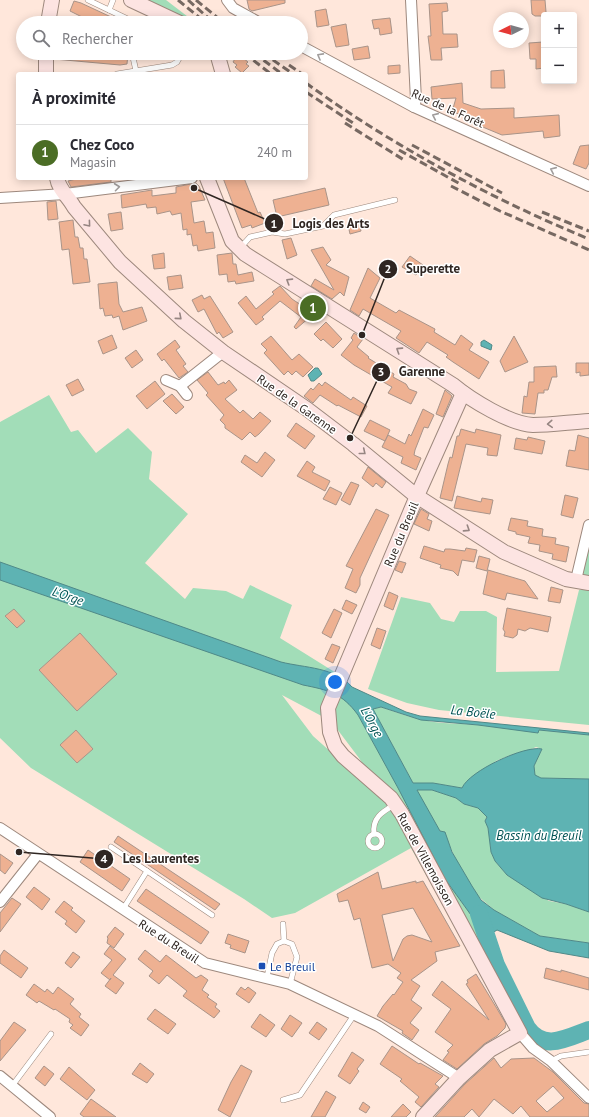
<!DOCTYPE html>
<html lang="fr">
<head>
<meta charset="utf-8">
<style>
	body { margin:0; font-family:"PT Sans",sans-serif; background:#f7f7f7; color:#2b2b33 }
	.controls { position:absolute; right:12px; top:12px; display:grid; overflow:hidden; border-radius:4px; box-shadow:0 2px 10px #0003 }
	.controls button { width:36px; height:36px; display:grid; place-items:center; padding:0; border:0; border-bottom:1px solid #e1e1e2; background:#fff; color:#2b2b33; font:20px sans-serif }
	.compass { position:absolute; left:493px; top:12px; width:36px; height:36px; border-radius:50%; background:#fff; box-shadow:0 2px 10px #0003; rotate:265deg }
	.you { position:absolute; left:335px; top:682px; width:14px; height:14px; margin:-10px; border:3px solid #fff; border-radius:50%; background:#1a73e8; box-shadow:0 0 0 6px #1a73e833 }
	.badge { display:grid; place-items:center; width:26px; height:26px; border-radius:50%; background:#4b6d25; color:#fff; font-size:13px; font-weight:700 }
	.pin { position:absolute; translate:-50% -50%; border:2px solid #fff; box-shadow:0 1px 4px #0006 }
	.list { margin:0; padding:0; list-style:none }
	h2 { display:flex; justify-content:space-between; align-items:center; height:52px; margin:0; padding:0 16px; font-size:17px }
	h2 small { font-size:13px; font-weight:400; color:#7c7c81 }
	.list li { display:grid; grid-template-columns:26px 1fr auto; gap:12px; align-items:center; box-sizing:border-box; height:56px; padding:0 16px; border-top:1px solid #e1e1e2 }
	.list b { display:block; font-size:15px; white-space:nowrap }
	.list p { margin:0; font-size:13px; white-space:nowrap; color:#7c7c81 }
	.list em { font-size:13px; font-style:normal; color:#7c7c81 }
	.icon { flex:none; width:22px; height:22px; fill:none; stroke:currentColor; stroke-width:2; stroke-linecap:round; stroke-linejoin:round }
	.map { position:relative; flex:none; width:589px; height:1117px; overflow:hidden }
	.search { position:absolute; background:#fff; box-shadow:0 2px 10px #0003; left:16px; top:16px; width:292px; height:44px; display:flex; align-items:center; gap:10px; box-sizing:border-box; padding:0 14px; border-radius:22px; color:#7c7c81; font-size:15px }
	.panel { position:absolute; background:#fff; box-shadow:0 2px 10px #0003; left:16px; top:72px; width:292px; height:108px; border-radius:4px }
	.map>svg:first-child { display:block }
	.green { fill:#a2ddb8; fill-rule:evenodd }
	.water { fill:#5eb3b3; stroke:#508988 }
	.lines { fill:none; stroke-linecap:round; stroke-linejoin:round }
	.river { stroke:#5eb3b3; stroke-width:18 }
	.building { fill:#eeb192; stroke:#a99489; fill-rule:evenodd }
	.lane-casing { stroke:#9d887d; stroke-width:6 }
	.street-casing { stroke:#9d887d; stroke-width:12 }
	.secondary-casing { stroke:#9d887d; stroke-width:16 }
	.lane { stroke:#fff; stroke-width:5 }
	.street { stroke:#fff; stroke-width:10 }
	.secondary { stroke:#fde4e2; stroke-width:14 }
	.rail { stroke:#776962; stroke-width:3; stroke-dasharray:8 4; stroke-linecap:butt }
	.oneway { stroke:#a19d9c }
	.oneway2 { stroke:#968582 }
	.transit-dot { fill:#1a4fb4; stroke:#fff; stroke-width:1.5 }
	.labels { text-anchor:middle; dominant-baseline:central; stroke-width:3; stroke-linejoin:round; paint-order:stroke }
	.street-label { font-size:12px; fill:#2f2622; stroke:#fff }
	.transit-label { font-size:12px; fill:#164399; stroke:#fff; text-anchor:start }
	.water-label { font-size:13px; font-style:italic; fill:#015253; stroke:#fff }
	.leader { fill:none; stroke:#2f2622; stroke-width:1.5 }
	.callout-dot { fill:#2f2622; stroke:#fff; stroke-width:1.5 }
	.mark-label { font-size:12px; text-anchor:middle; font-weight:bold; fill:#fff }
	.callout-label { font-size:13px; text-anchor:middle; font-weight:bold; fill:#2f2622; stroke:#fff; stroke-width:3; stroke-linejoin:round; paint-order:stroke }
</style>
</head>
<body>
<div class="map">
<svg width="589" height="1117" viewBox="0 0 589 1117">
	<rect width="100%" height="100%" fill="#ffe7db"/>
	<!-- green -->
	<g class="green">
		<path d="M138,0h28l30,23h-8z"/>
		<path d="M49,395l22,37 7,-2 18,23 32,-25 24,24 -3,27 39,35 -43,49 40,36 8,-11 33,3 17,8 7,-14 42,20 -12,33 61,38v20l9,8 8,11 40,72 47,92 31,43 7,17 -18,6 -54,-97 -116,65 -23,5 -28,-19 -213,-131 -31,-30v-316zM282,695l49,26 28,37 29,45 -75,-67z"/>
		<path d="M589,540v185l-150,-15 -32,-7 -39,-14 33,-92 29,6 11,16 13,3 6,-11h26l11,6 -1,55 63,-1 20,-81 7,-1 -3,-18z"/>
		<path d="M381,707c17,6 34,12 53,15 34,4 71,1 103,11l2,-3 50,5v44l-48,-1 -7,-3v-9l8,-17 -6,-2 -9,4 -14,3 -17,7 -34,27 -29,-5h-20l-40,-74z"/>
		<path d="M416,790h16l24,8 8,6 14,4 9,9 -2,4 3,7 3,24 4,9 12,14 42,26 17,3 23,8v31l-49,-7 -46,-26 -16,-14 -22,-36 -11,-25 -5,-4z"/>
	</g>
	<!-- water -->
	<g class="water">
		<path d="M484,340l8,5 -1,5 -10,-4v-4z"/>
		<path d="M315,368h3l4,6 -8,7h-3l-3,-6z"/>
		<path d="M0,562l281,100c24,6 54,5 71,25l54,25 14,4 169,17v2l-50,-5 -1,3 -60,-8 -57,-5 -40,-13 -8,2 40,74h20l29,5c7,-17 63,-43 80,-39l-8,17 1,9 6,3 48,1v133l-23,-8 -24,-6 -35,-23 -12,-14 -4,-9 -3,-24 -3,-7 2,-4 -9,-9 -14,-4 -8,-6 -24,-8h-15l23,41 5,1 7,20 20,34 9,14 13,10 46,26 49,7v15l-40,-7 -52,-21 -14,9 -7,-17 -31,-43 -47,-91 -40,-73c-16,-22 -30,-25 -55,-30l-303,-105z"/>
	</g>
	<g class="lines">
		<!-- river -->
		<path class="river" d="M479,914l17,51 31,63c17,24 40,10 62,2"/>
	</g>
	<!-- building -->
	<g class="building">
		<path d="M247,0h38v3l-33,8 -3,-2z"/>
		<path d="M531,0h14l1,12 -3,4h-8l-3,-2z"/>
		<path d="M74,1l7,2 43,20h-33l-7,-3v-2l-14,-7z"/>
		<path d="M447,3l1,8 -6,1 1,22h14l1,13 -17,1 1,12h-11l-3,-24h3l-2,-32z"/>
		<path d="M326,9l3,16 -12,2 -2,-16z"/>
		<path d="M390,18l2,15 -12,2 -1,-7 -5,1 -2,-9z"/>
		<path d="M346,24l3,21 -13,2 -5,-20z"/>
		<path d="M543,42l1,26 -8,1v-10h-6l-1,-16z"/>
		<path d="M368,46l2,12 -16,2 -2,-11z"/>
		<path d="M54,53h74l-1,11 -7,1 -66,-6z"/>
		<path d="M238,54l10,8 -2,2 3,2 -7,7 -7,-6 2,-2 -4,-3z"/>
		<path d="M400,65v8l-12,1v-8z"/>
		<path d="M504,70l1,18h-14v-17z"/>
		<path d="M462,83l1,20 18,6 33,-1v10l45,-3 1,21 -16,2 -1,-7 -41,4 -29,-12 1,-5 -22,-6 4,-14 -24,1 -1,-12z"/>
		<path d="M589,145v18l-3,6 -13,-5 7,-18z"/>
		<path d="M80,178h31v4l-40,5 -3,-6z"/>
		<path d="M223,178h21l14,35 2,-1 5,11 -13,5 -1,-3 -9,3z"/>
		<path d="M196,183l3,3 6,14 -14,2 3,21 10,-2 2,12 7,-1 2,16 -17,3 -1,-6 -4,1 -2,-12 -4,1v-6l-4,1 -2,-17 -9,2 -2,-4 -13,3 -1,-7 -9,1 -1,-4 -24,4 -1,-13 31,-5v6l24,-3v-6z"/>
		<path d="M325,188l4,17 -52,12 -4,-17z"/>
		<path d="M56,201l2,18 -10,1 -1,-18z"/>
		<path d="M121,212l2,17 -12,2 -3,-17z"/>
		<path d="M73,220l2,17h3l2,11h3l1,11h3l3,23 -17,2 -4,-35 -7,1 -3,-28z"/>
		<path d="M359,222l2,9 -11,3 -2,-9z"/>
		<path d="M291,238l6,17 -10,4 -5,-19z"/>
		<path d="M323,247l8,13 -5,5 23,12 -5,19 -4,-4 -8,7 -21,-13 4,-7 19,11 -23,-40z"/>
		<path d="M164,253l1,15 -11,1 -2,-14z"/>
		<path d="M232,253l1,11h3l2,11 14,-3 2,9 -18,3 -1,-3 -7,1 -1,-8 -8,1 -2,-20z"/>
		<path d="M410,256l13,9 -7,10 -14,-8z"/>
		<path d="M368,268l12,10 -10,20 26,15 3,-3 36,19 -1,3 21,13 6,-10 12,9 -4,6 20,12 -10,17 -26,-17 -7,-5 2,-2 -21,-13 -8,11 -23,-15 5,-7 -38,-22 -4,7 -9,-6z"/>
		<path d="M181,275l2,13 -14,2 -2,-13z"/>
		<path d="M117,282l2,22 4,8 19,-5 5,14 -24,9 -4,-14 -6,2 -1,-3 -7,1 -2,-8 -3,1 -2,-25z"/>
		<path d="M280,286l12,13 15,10 3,-4 8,5 -22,19 -2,-2 7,-10 -21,-16 -18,16 2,2 -8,6 -18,-22 8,-7 10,13 18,-15 -2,-2z"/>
		<path d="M202,295l2,4 6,-3 23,36 -10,6 -4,-6 -2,2 -13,-25 -6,3 -6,-12z"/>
		<path d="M326,322l16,17 -9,9 -10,-9 -2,2 -7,-7z"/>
		<path d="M354,333l9,6 -6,8 12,10 -1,1 26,16 -1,3 13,7 3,5 8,3 -6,12 -23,-11 4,-6 -38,-22 -13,-10 12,-15 -2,-2z"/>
		<path d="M112,335l5,13 -14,6 -5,-13z"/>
		<path d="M271,336l21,24 7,-6 14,13 -10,10 -7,-6 -4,4 -4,-4 -4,4 -20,-22 3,-3 -6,-6z"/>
		<path d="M514,336l14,26 -23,10 -5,-11z"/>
		<path d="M175,340l5,7 -4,3 10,14 -3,2 5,6 -9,6 -15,-19 -2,2 -5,-7z"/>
		<path d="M136,350l7,10 -11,8 -7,-10z"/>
		<path d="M576,363h13v12l-9,1v-4l-4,1z"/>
		<path d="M556,366l1,11h-5l-4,13h-4v3h-6l-3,21 -13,-1 2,-17 3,1 2,-15h5v-15z"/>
		<path d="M208,372l10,13 6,-3 1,2 4,-4 8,10 -12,9 15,14 3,-3 10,9 7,-7 11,9 -12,13 -4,3 -5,-5 -8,8 -17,-12v-3l-5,-5 4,-5 -18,-20 2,-2 -11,-13z"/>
		<path d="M78,379l6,11 -12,6 -6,-11z"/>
		<path d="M155,381l10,13 -18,15 -11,-13z"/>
		<path d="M325,382l26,18 2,-3 14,9 -6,11 -23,-12 -1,1 -17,-11 -7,8 -9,-7 7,-8 2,2 6,-7 3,3z"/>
		<path d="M445,390l7,6 -9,21 -7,-3z"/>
		<path d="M172,394l12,13 -8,7 -13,-13z"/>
		<path d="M423,409l11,6 -6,13 -4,-1 -9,23 -1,5 7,3 -5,12 -15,-7 2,-6 -21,-10 6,-12 17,9 4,-10 2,2z"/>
		<path d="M370,420l20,10 -5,11 -21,-10z"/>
		<path d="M296,423l19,13 -10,13 -18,-13z"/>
		<path d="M461,429l14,4 1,-4 25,6 -4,21 -10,-1 1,-7 -22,-4 -14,57 -12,-3 8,-34 2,-7 2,1 5,-22h2z"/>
		<path d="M578,435l11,3v32l-23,-4 3,-16 6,1z"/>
		<path d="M528,437l17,4 -3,13 -28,-5 2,-11 11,2z"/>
		<path d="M265,452l10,8 -13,17 -21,-15 4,-7 12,8z"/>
		<path d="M307,461l8,6 -3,5 18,9 -5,10 -28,-15z"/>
		<path d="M368,467l18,15 -4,6 -6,-5 -3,4 -11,-9z"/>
		<path d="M351,482l8,3 -9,20 -9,-5z"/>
		<path d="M330,487l12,6 -6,12 -13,-6z"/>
		<path d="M565,495l13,3 -5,20 -12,-3z"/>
		<path d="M457,496l24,6 1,-4 11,2 -3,14 -36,-6z"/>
		<path d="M376,509l13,6 -29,63v7l-4,8 -11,-5 8,-19 -7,-3z"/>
		<path d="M421,509l8,5 -2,5 5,2 -3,10 -15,-7z"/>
		<path d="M511,518l17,3 -1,5 16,3 -1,7 14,2 -1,6 14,3 -3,15 -14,-3 1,-5 -14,-3 1,-6 -12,-2 2,-6 -14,-3v-2l-8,-2z"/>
		<path d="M424,546l20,6 1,-3h5l15,2 1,-3 11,2 -3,12 -12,-2 -4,16 -5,-5 -13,-3 1,-3 -21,-7z"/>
		<path d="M479,556l11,3 -3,12 -11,-3z"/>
		<path d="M399,561l7,2 -4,10 -7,-3z"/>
		<path d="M488,570l37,11 13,18 -31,-6 -2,7 -22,-6z"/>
		<path d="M551,587l12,3 -3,13 -12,-2z"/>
		<path d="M389,592l9,4 -5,14 -9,-4z"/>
		<path d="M346,600l11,5 -5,9 -10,-5z"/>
		<path d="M507,608l44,9 -3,15 -18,-4 -5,3 -7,-2 -1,6 -4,3 -9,-2 1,-4 -2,-3z"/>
		<path d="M14,609l11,12 -8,7 -12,-12z"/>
		<path d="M334,609l8,4 -11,25 -9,-5z"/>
		<path d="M377,628l9,3 -6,18 -9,-4z"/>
		<path d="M80,633l37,41 -40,37 -38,-41z"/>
		<path d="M332,644l8,3 -7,16 -8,-4z"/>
		<path d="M76,730l17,19 -16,14 -17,-18z"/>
		<path d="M118,836l102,68 -5,6 -101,-68z"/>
		<path d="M88,850l42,29 -8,12 -42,-29z"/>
		<path d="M0,854l13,9 -8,11 -5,-4z"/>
		<path d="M378,872l4,17 34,-8v2l7,-2 37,65 -25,6 2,9 -26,19 9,6 -9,14 11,8 -12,15 9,7 -7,10 -10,-7 1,-2 -26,-15 6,-10 10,-12 1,1 9,-13 -6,-4 4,-5 -13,-9 -16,4 -12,-50 -6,2 -6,-20 -9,2 -2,-8zM413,908l19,34 -20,-7 -5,1 -4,3 -10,22 -11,-46z"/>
		<path d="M34,887l16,12 -8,11 -16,-13z"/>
		<path d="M146,889l63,43 -8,12 -64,-43z"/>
		<path d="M12,898l9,6 -21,28v-19z"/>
		<path d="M64,901l9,7 -2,2 14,11 -9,12 -11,-9 2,-3 -12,-9z"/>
		<path d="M115,927l9,7 -10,14 -7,-5 1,-5 -1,-1z"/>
		<path d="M228,934l21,7 -4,12 -15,-5 1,-3 -6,-2z"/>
		<path d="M110,946l16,13 -13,16 11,8 -8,11 -11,-8 6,-8 -1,2 -9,-7 11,-13 -8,-6z"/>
		<path d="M4,950l24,18 -7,10 -21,-15v-7z"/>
		<path d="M145,950l15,12 6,-7 30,23 5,-3 7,5 -6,10 7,5 -2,2 10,7 -2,3 5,4 -6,7 -31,-22 4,-5 -20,-16 -8,9 -10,-8 4,-5 -15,-12z"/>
		<path d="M73,952l7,5 -9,11 -6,-5z"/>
		<path d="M546,968l15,4v-2l28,8v12l-45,-12z"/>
		<path d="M476,974l20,33 10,17 -1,4 -8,8 -13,8 -27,25 -14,-9 6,-8 -2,-1 6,-6 -18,-13 16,-23 -19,-14 10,-14 47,39 -23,-36 2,-1 -1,-3z"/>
		<path d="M34,984l11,8 2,-3 6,5 5,-7 16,12 -4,5 11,10 -2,3 10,8 -8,11 -11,-8 3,-3 -4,-3 1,-3 -15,-10 -1,1 -15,-9 -2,2 -11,-8z"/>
		<path d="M241,987l4,3 3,-3 8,6 -7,10 -13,-9z"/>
		<path d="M155,1009l21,15 -8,10 -21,-15z"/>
		<path d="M260,1014l15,11 -9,12 -15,-10z"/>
		<path d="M290,1015l12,8 -10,14 -11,-8z"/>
		<path d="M14,1022l12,8 -26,31v-20z"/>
		<path d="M317,1022l10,7 -8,11 -10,-7z"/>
		<path d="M392,1046l27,18 1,-1 23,13 -8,8 4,3 -18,20 -6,-5 4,-5 -19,-16 2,-2 -22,-15z"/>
		<path d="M352,1052l12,8 -7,9 2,2 -9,13 -12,-8z"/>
		<path d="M494,1058l7,10 10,-9 23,-1 19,14 31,31 5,1v13h-59l-9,-11 -8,8 -19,-15 -15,18 -7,-8 -8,8h-29l30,-33zM553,1086l11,12 -17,14 -11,-11z"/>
		<path d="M140,1063l14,11 -7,9 -15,-9z"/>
		<path d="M241,1065l11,6 -22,46 -12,-7 13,-28z"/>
		<path d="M44,1066l10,8 -9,12 -10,-8z"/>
		<path d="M69,1067l26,23 -8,10 -27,-21z"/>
		<path d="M326,1091l10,6 -11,20h-14z"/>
		<path d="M91,1099l25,18h-32l-4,-3z"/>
		<path d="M363,1102l7,5 -4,6 -7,-4z"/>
		<path d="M403,1104l8,8 -5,5h-15z"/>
	</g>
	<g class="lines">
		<!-- lane casing -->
		<g class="lane-casing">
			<g id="lane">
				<path d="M88,0l48,23"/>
				<path d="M109,10l4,-10"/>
				<path d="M132,53l4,18"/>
				<path d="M117,74l55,-9 5,-3 5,-9"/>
				<path d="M240,248l10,-11 22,-5 13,2 38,-8 11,-11 61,-15"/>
				<circle cx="375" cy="841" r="7"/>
				<path d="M374,834c-2,-16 8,-22 20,-29"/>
				<path d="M111,847l36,24"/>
				<path d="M123,909l24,-38 65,44"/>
				<path d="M283,924l1,17"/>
				<path d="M267,977l5,-24 5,-9 7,-3 8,3 5,13 -7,27"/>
				<path d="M551,1061l10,-5 28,-4"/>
				<path d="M12,1086l39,-52"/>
				<path d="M283,1100l17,-5 54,-80"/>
			</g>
		</g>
		<!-- street casing -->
		<g class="street-casing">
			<g id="street">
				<path d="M227,0l6,8 27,15"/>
				<path d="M411,0l5,100 -2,7"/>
				<path d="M301,46l113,61 175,79"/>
				<path d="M0,198l65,-4 127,-16"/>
				<path d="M166,380l14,6 7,9"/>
				<path d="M180,386l43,-34"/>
				<path d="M576,580l13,-55"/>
				<path d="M0,828l205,135 85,21 88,42 81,52"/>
				<path d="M0,902l38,-48"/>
				<path d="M520,1033l13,15 18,13 38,37"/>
				<path d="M0,1076l50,41"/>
			</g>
		</g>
		<!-- secondary casing -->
		<g class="secondary-casing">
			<g id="secondary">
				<path d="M131,0l49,23"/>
				<path d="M48,23l4,-23"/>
				<path d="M217,53l6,21"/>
				<path d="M46,74v-21"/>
				<path d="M57,178c2,12 11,18 17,29l46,55 64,59 39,31 84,57 46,35 62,51 89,57 62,27 23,4"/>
				<path d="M207,178l25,63 13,13 208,131c18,15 57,39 80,40 18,0 38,-3 56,-4"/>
				<path d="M423,1117l36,-39 31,-28 30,-17 -118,-219 -11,-16 -48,-42 -8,-10 -5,-14 -2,-24 89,-212 46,-103"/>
			</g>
		</g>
		<!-- lane -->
		<use href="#lane" class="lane"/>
		<!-- street -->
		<use href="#street" class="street"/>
		<!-- secondary -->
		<use href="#secondary" class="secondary"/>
		<!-- rail -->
		<g class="rail">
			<path d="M178,0l28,23"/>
			<path d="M188,0l26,23"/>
			<path d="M196,0l28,23"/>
			<path d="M244,53l27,21"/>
			<path d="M254,53l28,21"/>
			<path d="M263,53l30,21"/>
			<path d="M289,65l13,9"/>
			<path d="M306,83c87,63 184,115 283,156"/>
			<path d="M306,92l47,31"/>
			<path d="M345,123l59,37"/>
			<path d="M412,145l90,48"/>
			<path d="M399,150l63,35"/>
			<path d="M451,186l49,25 89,39"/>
			<path d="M542,212l47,19"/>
		</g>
	</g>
	<!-- one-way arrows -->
	<defs><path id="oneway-chevron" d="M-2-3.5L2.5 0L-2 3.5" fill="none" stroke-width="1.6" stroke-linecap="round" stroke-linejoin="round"/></defs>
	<g class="oneway">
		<use href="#oneway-chevron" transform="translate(320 56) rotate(-151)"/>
		<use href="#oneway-chevron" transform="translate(435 116) rotate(-156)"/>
		<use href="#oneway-chevron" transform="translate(553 170) rotate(-156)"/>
		<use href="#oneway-chevron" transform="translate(117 187) rotate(-7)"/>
	</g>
	<g class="oneway2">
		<use href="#oneway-chevron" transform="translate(88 224) rotate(50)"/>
		<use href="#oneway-chevron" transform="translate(289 281) rotate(-148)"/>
		<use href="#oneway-chevron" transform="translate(179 317) rotate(41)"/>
		<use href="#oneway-chevron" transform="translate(399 350) rotate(-147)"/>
		<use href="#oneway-chevron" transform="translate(550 424) rotate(176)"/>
		<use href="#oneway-chevron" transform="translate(363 452) rotate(39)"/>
		<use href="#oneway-chevron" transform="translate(467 529) rotate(33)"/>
	</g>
	<!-- markers -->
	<rect class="transit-dot" x="258" y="962" width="8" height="8" rx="2"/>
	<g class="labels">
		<!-- street labels -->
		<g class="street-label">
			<text transform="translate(448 108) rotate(24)">Rue de la Forêt</text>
			<text transform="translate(297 404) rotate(35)">Rue de la Garenne</text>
			<text transform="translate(401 534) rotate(-67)">Rue du Breuil</text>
			<text transform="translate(426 859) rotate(61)">Rue de Villemoisson</text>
			<text transform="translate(169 941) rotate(33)">Rue du Breuil</text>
		</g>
		<!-- transit labels -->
		<g class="transit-label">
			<text x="270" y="966">Le Breuil</text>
		</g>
		<!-- water labels -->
		<g class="water-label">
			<text transform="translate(68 596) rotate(19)">L'Orge</text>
			<text transform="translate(473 712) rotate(6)">La Boële</text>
			<text transform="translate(372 722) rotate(61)">L'Orge</text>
			<text x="539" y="835">Bassin du Breuil</text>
		</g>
	</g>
	<!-- callouts -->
	<path class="leader" d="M194 188L274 223M362 335L388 269M350 438L381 372M19 852L104 859"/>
	<g class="callout-dot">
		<circle cx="194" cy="188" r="4"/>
		<circle cx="362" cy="335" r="4"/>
		<circle cx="350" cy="438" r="4"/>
		<circle cx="19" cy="852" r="4"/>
		<circle cx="274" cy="223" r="10"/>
		<circle cx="388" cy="269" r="10"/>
		<circle cx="381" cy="372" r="10"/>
		<circle cx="104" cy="859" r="10"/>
	</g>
	<g class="mark-label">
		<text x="274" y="228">1</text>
		<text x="388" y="273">2</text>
		<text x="381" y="376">3</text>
		<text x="104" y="863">4</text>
	</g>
	<g class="callout-label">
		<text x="331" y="228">Logis des Arts</text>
		<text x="433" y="273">Superette</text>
		<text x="422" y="376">Garenne</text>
		<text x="161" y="863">Les Laurentes</text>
	</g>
</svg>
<div class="controls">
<button>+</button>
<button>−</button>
</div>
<svg class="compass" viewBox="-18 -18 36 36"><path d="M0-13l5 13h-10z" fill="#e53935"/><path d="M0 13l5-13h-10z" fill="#7c7c81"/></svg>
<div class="you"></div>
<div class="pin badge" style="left:313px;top:308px">1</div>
<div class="search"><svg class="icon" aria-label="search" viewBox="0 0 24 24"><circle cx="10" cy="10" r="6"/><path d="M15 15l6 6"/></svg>Rechercher</div>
<section class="panel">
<h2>À proximité<small></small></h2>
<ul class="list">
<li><span class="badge">1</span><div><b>Chez Coco</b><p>Magasin</p></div><em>240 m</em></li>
</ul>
</section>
</div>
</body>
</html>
